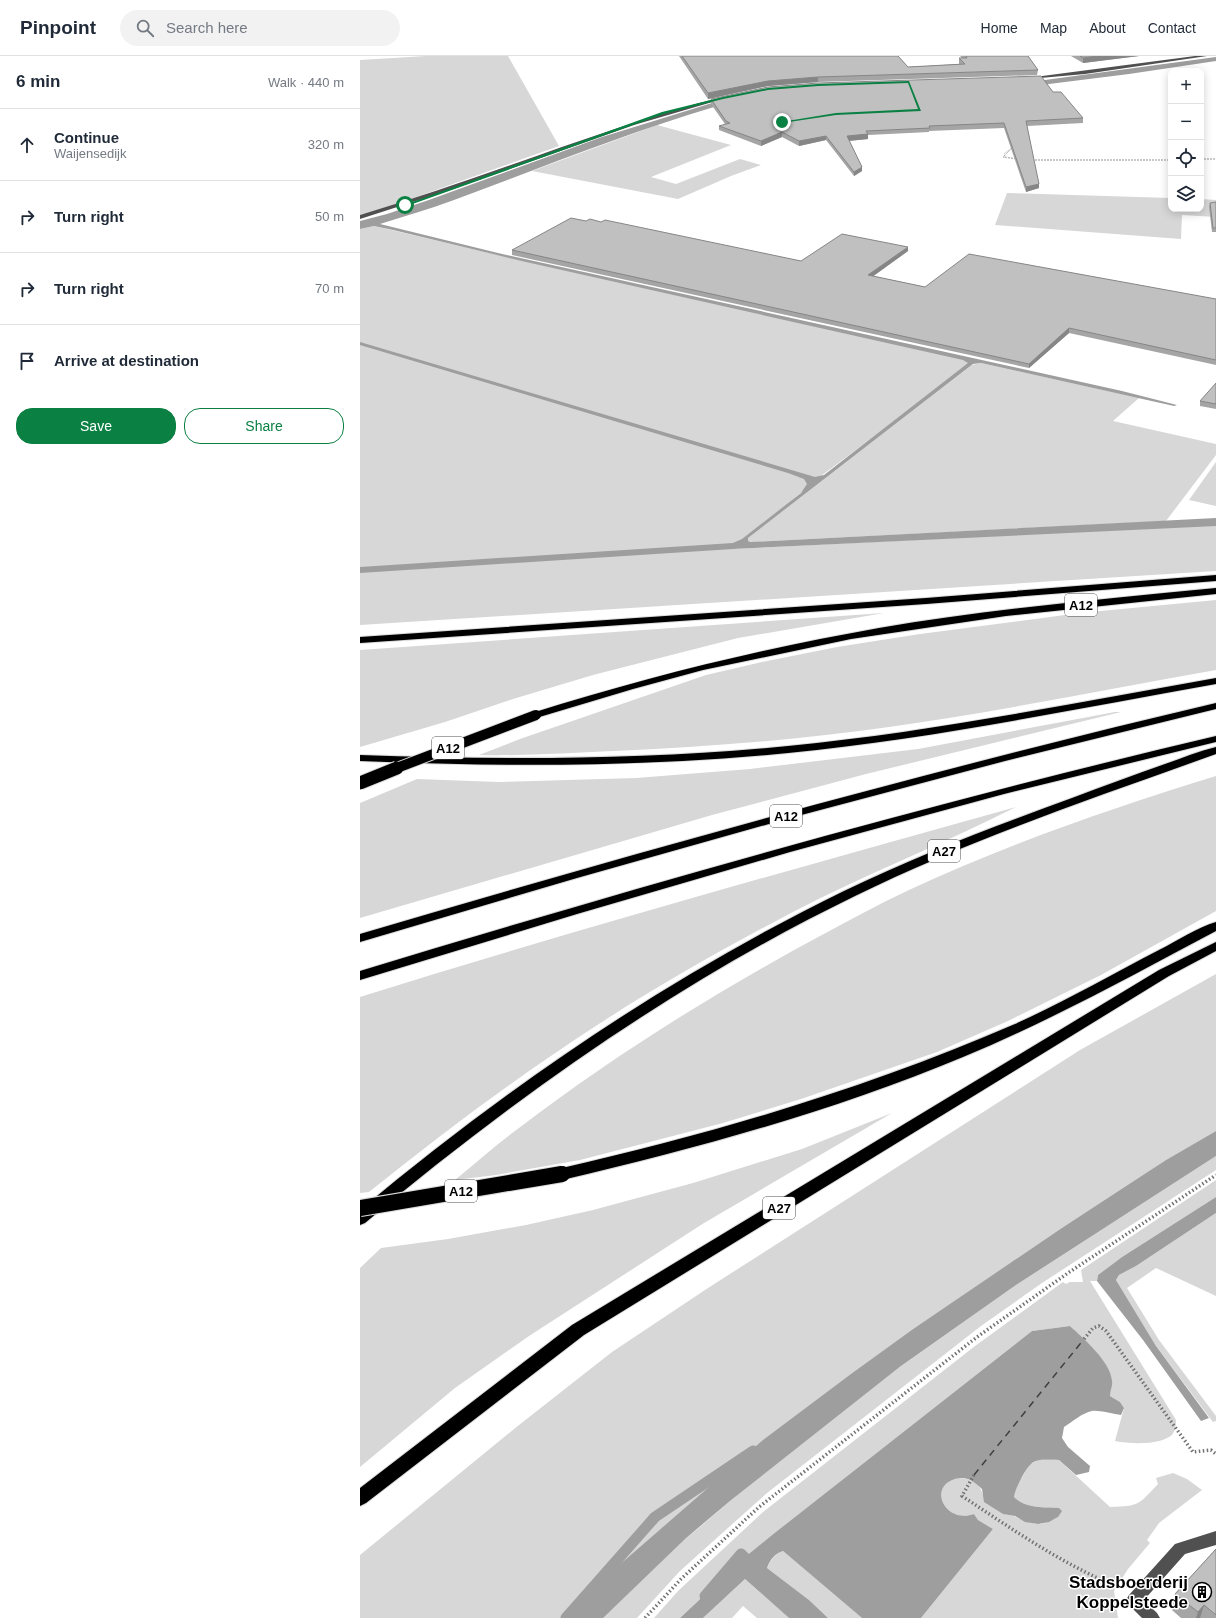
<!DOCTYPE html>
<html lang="en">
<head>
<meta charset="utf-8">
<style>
	body { margin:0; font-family:Helvetica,sans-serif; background:#f2f2f3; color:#1f2937 }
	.controls { position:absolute; right:12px; top:12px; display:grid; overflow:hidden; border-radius:8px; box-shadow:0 2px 10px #0003 }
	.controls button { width:36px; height:36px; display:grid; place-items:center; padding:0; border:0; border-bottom:1px solid #e0e1e3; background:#fff; color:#1f2937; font:20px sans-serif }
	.stop { position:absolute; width:12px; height:12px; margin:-9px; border:3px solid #0b8043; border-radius:50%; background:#fff }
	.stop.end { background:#0b8043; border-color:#fff; box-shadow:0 1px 4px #0008 }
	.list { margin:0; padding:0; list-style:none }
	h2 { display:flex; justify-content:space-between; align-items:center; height:52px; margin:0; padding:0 16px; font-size:17px }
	h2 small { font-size:13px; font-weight:400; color:#747a83 }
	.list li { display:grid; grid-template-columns:26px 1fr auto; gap:12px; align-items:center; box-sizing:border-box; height:72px; padding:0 16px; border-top:1px solid #e0e1e3 }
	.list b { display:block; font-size:15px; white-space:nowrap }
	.list p { margin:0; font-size:13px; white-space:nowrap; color:#747a83 }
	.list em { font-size:13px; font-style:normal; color:#747a83 }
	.actions { display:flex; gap:8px; padding:12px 16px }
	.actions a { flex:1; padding:9px 0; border:1px solid #0b8043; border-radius:16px; text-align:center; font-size:14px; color:#0b8043 }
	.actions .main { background:#0b8043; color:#fff }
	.icon { flex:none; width:22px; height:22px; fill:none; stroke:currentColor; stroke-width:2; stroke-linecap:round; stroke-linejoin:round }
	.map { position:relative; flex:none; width:856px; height:1562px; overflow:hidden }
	header { display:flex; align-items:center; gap:24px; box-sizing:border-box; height:56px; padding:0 20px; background:#fff; border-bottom:1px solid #e0e1e3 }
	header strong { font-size:19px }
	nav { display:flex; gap:22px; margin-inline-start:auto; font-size:14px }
	.search { width:280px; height:36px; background:#f2f2f3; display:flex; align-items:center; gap:10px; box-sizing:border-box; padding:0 14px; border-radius:22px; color:#747a83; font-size:15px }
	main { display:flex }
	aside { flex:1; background:#fff }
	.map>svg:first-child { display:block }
	.green { fill:#d7d7d7 }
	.water { fill:#9e9e9e }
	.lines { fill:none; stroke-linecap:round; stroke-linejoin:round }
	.stream { stroke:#9e9e9e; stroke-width:11 }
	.ferry { stroke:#3f3f3f; stroke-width:1.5; stroke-dasharray:7 5.5; stroke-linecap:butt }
	.highway-casing { stroke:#dbdbdb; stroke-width:2 }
	.path-far1 { stroke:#727272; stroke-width:1.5; stroke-dasharray:0.5 1; stroke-linecap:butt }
	.path { stroke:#727272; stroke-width:3.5; stroke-dasharray:1.5 2.5; stroke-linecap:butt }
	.minor { fill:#505050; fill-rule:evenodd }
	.highway { fill:#000; fill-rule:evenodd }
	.highway-bridge-far2-casing { stroke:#dbdbdb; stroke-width:12; stroke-linecap:butt }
	.highway-bridge-far1-casing { stroke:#dbdbdb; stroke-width:15; stroke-linecap:butt }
	.highway-bridge-casing { stroke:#dbdbdb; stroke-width:18; stroke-linecap:butt }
	.highway-bridge-far2 { stroke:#000; stroke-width:10 }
	.highway-bridge-far1 { stroke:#000; stroke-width:13 }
	.highway-bridge { stroke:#000; stroke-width:16 }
	.wall { fill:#a5a5a5 }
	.shaded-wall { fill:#868686 }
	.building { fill:#c0c0c0; stroke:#868686 }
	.route { fill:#0b8043 }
	.labels { text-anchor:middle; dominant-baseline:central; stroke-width:3; stroke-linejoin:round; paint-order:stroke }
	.shield { fill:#fff; stroke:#4c4c4c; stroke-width:1 }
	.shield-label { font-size:13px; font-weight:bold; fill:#000 }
	.near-poi-label { font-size:17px; font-weight:bold; fill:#000; stroke:#fff; text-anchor:end }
</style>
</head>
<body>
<header>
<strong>Pinpoint</strong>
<div class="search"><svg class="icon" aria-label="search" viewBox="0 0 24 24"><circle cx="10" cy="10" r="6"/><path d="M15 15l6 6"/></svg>Search here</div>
<nav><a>Home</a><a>Map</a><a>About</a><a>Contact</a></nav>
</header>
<main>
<aside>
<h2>6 min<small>Walk · 440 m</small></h2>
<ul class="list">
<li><svg class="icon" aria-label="ahead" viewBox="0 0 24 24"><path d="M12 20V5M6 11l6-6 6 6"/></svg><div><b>Continue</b><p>Waijensedijk</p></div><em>320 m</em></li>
<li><svg class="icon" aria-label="right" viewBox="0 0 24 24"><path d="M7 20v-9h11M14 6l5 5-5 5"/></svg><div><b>Turn right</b></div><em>50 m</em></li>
<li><svg class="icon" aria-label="right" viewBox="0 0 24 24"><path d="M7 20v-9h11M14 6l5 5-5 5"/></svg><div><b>Turn right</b></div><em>70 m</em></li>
<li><svg class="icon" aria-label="arrive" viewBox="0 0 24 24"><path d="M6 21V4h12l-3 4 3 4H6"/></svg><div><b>Arrive at destination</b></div></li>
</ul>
<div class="actions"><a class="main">Save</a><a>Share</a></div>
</aside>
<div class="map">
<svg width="856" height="1562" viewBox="0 0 856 1562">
	<rect width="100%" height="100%" fill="#fff"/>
	<!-- green -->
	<g class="green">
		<path d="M66,0h82l51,90 -162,58 -37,11v-155z"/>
		<path d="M297,69l74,20 -80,32 25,7 64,-25 21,6 -30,11 -53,23 -146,-28z"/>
		<path d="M647,137l164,5v11h30v-10l15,1v17l-34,-2 -1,24 -186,-14z"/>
		<path d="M14,170l150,35 451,100 -158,118 -83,70 482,-24v46l-856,54v-396z"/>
		<path d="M621,307l158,35 -26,23 103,23v11l-50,66 -414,21 -4,-1v-3l224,-173z"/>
		<path d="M856,406v44l-27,-6z"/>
		<path d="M856,544v70c-109,19 -218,42 -327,57 -92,13 -184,20 -276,24 -44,2 -89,5 -134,4l41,-16 186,-64 56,-13 75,-15 83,-13 160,-21z"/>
		<path d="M524,557l-146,25 -145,37 -80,24 -68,23 -85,25v-97z"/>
		<path d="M755,656h6l-255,62 -154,41 -352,103v-115l57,-24 81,3 138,-4 114,-9 168,-20z"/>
		<path d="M856,720v135l-115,64 -93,46 -71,31 -136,47 -78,24 -143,37 -84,15 -41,5c21,-17 42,-36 64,-52 94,-72 197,-136 301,-192 30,-16 59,-32 89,-46 99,-46 203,-82 307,-114z"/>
		<path d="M656,751c-73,37 -150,67 -223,105 -65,34 -129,70 -191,110 -81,52 -158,110 -233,170l-9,1v-196c218,-68 437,-129 656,-190z"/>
		<path d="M856,918v157l-50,29 -250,167 -229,211 43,-37 171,-135 115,-81 200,-129v14l-174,113 -61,43 -214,167 -87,78 -43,47h-277v-63l159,-130 93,-73 96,-64 372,-238z"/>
		<path d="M532,1057l-188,110 -175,113 -74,52 -95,79v-199l21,-20 67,-9 78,-14 67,-15 100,-27 109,-34z"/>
		<path d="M856,1124v17l-94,60 -24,18 -1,6h-7l86,139c0,6 -1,14 -7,17 -13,8 -39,7 -54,4l9,-33 -4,-6 -10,-6v-7l-13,-36 -27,-27 -38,5 -260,204 -27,22 -65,61h-26l24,-27 85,-79 212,-166 88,-64 3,2 4,-2h13l-2,-12z"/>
		<path d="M856,1157v83l-60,-28 -29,20 32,52 57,76v5l-3,1 -57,-76 -40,-66 3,-5 17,-9z"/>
		<path d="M678,1404h21l51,47c30,-1 28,-2 48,-23l-2,-6 17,-5 14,6 15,11 -43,33 -12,17 3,3 -22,26 -14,22 4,27h-197l72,-89 -15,-9 -4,-6c-32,11 -46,-33 -16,-36 6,0 10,1 15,3 10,6 7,10 12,17 4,5 13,13 19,16 4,1 8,1 12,3 18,8 24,10 42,0l1,-9c-17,-1 -33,1 -45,-11l1,-7 14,-25z"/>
		<path d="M423,1495l78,66 1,1h-34l-19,-18 -42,-32c4,-8 7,-14 16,-17z"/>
		<path d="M385,1523l44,39h-32l-14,-12 -11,12h-29z"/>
	</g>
	<!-- water -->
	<g class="water">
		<path d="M856,1v4l-87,13 -80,10 -335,23c-88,26 -173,61 -260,93 -24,9 -50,16 -74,24l118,29 624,138 55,14 -3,1 -193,-43 -8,1 -225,174v3l3,1 465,-24v8l-483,23 -373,24v-6l373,-24 9,-4 59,-46 6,-9 -3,-5 -16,-6 -428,-128v-3l455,135 9,-2 144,-112 -5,-3 -437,-98 -133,-32 -19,-4 -14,3v-8l27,-7 39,-13 176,-64 110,-34 333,-23z"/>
		<path d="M856,1075v25l-200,129 -115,81 -171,135 -44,37 -83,80h-38l52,-51 146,-127 88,-66 65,-47 146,-99 104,-68z"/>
		<path d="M856,1141v16l-80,53 -17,9 -3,5 40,66 53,72 -8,3 -58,-81 -46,-59 1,-6 24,-18z"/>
		<path d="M710,1270c13,12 41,36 42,55 1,5 -2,9 -2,15l10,6 4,6 -3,7c-7,-1 -23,-5 -29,-4 -10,2 -20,11 -28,16l-2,11 6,9 22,19 -1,6 -13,3 -17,-15c-24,0 -26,-3 -38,19 -3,6 -6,11 -7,18 12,12 29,10 45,11l3,3 -4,6 -9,5 -11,2 -13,-2 -10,-6 -12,-2 -19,-12 -2,-13c-6,-6 -13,-12 -22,-11 -34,4 -17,47 14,36l4,6 15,9 -72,89h-59l-79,-67c-9,3 -13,9 -16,17l42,32 19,18h-39l-44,-39 -42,39h-23l65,-61 27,-22 260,-204z"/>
	</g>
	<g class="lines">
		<!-- stream -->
		<g class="stream">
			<path d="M345,1540l36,-42 11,11"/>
			<path d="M206,1562l89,-101 98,-66"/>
		</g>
		<!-- ferry -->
		<path class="ferry" d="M614,1419l110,-136"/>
		<!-- highway casing -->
		<g class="highway-casing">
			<g id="highway">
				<path d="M856,519v6l-290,23 -566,39v-6l566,-39z"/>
				<path d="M856,532v6l-210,22 -155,23 -148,31 -70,19 -97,29 -6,-3 2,-2c115,-36 228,-64 347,-85 111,-19 225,-29 337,-40z"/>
				<path d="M856,622v6c-142,25 -284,55 -428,69 -142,14 -285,14 -428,8v-6c143,5 286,5 428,-9 144,-14 286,-43 428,-68z"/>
				<path d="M856,647v6l-211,52 -215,57 -213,60 -217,64v-8c284,-84 568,-163 856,-231z"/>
				<path d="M856,680v6l-212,52 -214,58 -213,62 -217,66v-9c283,-86 568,-167 856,-235z"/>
				<path d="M856,691v7c-122,44 -245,85 -361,142 -177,86 -340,201 -490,327l-5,2v-15c148,-124 310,-234 484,-319 74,-36 151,-65 228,-93 31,-12 62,-23 93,-34 17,-6 34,-13 51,-17z"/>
				<path d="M856,866v9c-83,44 -166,90 -253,126 -129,54 -265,91 -401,123l-5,-2 -2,-4 2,-4 5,-2c157,-36 305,-80 453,-144 49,-22 96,-49 144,-74 18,-9 39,-23 57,-28z"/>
				<path d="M856,886v9l-47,25 -585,359 -218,168 -6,3v-18l212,-163 587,-355z"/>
			</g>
		</g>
		<!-- path-far1 -->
		<g class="path-far1">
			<path d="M652,92l-7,6 -1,3 13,2"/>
			<path d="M841,103h15"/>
			<path d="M672,104h139"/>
		</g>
		<!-- path -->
		<g class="path">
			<path d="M724,1283l9,-11 6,-2 7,5 87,121 18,-2 5,4"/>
			<path d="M614,1419l-12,21c50,33 100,68 156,91"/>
			<path d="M285,1562l36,-39 78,-72 218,-170 91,-64 148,-98"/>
		</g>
		<!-- minor -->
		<g class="minor">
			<path d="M835,0h12l-122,18 -56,5 -2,-1z"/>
			<path d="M362,41l4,1 -92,27 -181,64 -93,30v-4c122,-36 239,-86 362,-118z"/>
			<path d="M856,1475v14l-31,9 -41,46 13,13 3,5h-18l-13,-13 -3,-5 3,-5 46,-51z"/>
		</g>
		<!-- highway -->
		<use href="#highway" class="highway"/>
		<!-- highway-bridge-far2 casing -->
		<g class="highway-bridge-far2-casing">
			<path id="highway-bridge-far2" d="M34,713l142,-54"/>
		</g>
		<!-- highway-bridge-far1 casing -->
		<g class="highway-bridge-far1-casing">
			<path id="highway-bridge-far1" d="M0,727l37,-15"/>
		</g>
		<!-- highway-bridge casing -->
		<g class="highway-bridge-casing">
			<path id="highway-bridge" d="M0,1152l202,-34"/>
		</g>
		<!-- highway-bridge-far2 -->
		<use href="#highway-bridge-far2" class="highway-bridge-far2"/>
		<!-- highway-bridge-far1 -->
		<use href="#highway-bridge-far1" class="highway-bridge-far1"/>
		<!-- highway-bridge -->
		<use href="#highway-bridge" class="highway-bridge"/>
	</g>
	<!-- wall -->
	<g class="wall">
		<path d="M319,0h219l10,11 51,-3v-6h3l-2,-2h68l10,14 -1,5 -219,7 -50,4 -60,13z"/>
		<path d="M711,0h68l-56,7z"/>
		<path d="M693,36l30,26v5l-56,3 12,62 -13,4 -22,-64 -75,3v1l-61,3v4l-19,2 13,26v4l-8,5 -28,-36 -27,6 -17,-9 -21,9 -42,-16v-4l6,-2 -14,-20v-5z"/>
		<path d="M856,146v30h-4l-3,-25 1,-4z"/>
		<path d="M226,165l215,40 107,-10 -35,25 52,11 291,12v66l-147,-32 -40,35 -517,-113v-5z"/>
		<path d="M856,327v26l-16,-3v-5z"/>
		<path d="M856,1493v69h-35l-9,-8 3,-16z"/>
	</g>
	<!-- shaded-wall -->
	<g class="shaded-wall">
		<path d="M738,0h41l-56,7v-5z"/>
		<path d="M458,21v5l-50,4 -60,13v-6l60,-12z"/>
		<path d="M422,76v5l-21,9v-5z"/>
		<path d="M508,78v5l-21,2v-5z"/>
		<path d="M466,80v4l-27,6v-5z"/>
		<path d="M502,111v4l-8,5v-4z"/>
		<path d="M679,128v4l-13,4v-5z"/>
		<path d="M548,191v4l-40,29v-5z"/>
		<path d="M709,272v5l-40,35v-4z"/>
		<path d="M844,1549l-4,13h-4l2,-6z"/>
	</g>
	<!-- building -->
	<g class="building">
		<path d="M322,0h216l10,11 57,-3 -6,-6h8l-1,-2h62l10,14 -220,7 -50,4 -60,12z"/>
		<path d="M720,0h18l-15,2z"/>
		<path d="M681,20l12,16h8l22,26 -57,3 13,63 -13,3 -22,-64 -75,3 1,2 -64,3 2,3 -21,2 15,31 -8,5 -28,-36 -27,5 -17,-9 -21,9 -42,-15 11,-3 -4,-2 -15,-22 57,-12 50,-4z"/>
		<path d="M856,146v26h-3l-3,-25z"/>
		<path d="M211,162l15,3 4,-2 11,3 4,-2 196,41 41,-27 66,13 -40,28 57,12 44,-33 247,45v61l-147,-32 -40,36 -517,-114z"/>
		<path d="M856,327v21l-16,-3z"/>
		<path d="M856,1493v66l-12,-10 -6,7 -23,-18z"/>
	</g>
	<!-- route -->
	<path class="route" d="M549,25l12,30 -85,4 -54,8 -1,-1 55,-9 82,-4 -10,-26 -90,3 -50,4 -45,9 -59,15 -257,92 -3,-1 258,-93 61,-15 45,-9 50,-4z"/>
	<!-- icons -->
	<defs>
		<g id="building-ring" transform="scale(1)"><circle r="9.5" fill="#fff" stroke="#000" stroke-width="1.5"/><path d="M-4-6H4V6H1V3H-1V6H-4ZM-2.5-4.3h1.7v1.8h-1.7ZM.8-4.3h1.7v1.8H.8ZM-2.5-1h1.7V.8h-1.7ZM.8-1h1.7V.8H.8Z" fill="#000"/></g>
	</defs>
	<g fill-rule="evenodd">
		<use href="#building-ring" x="842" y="1536"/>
	</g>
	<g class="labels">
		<!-- shield labels -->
		<g class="shield">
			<rect x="705" y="538" width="32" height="22" rx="3"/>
			<rect x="72" y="681" width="32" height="22" rx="3"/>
			<rect x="410" y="749" width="32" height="22" rx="3"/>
			<rect x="568" y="784" width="32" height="22" rx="3"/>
			<rect x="85" y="1124" width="32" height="22" rx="3"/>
			<rect x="403" y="1141" width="32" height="22" rx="3"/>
		</g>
		<g class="shield-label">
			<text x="721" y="549">A12</text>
			<text x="88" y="692">A12</text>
			<text x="426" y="760">A12</text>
			<text x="584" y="795">A27</text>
			<text x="101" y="1135">A12</text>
			<text x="419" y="1152">A27</text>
		</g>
		<!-- near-poi labels -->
		<g class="near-poi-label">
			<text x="828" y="1526">Stadsboerderij<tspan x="828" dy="20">Koppelsteede</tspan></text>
		</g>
	</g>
</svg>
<div class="controls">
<button>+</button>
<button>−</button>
<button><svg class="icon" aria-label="locate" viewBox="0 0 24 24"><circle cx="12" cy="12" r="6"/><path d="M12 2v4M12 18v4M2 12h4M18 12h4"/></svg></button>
<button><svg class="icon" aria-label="layers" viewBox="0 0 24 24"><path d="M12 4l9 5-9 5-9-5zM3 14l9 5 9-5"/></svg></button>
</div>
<div class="stop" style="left:45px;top:149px"></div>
<div class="stop end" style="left:422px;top:66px"></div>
</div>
</main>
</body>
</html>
